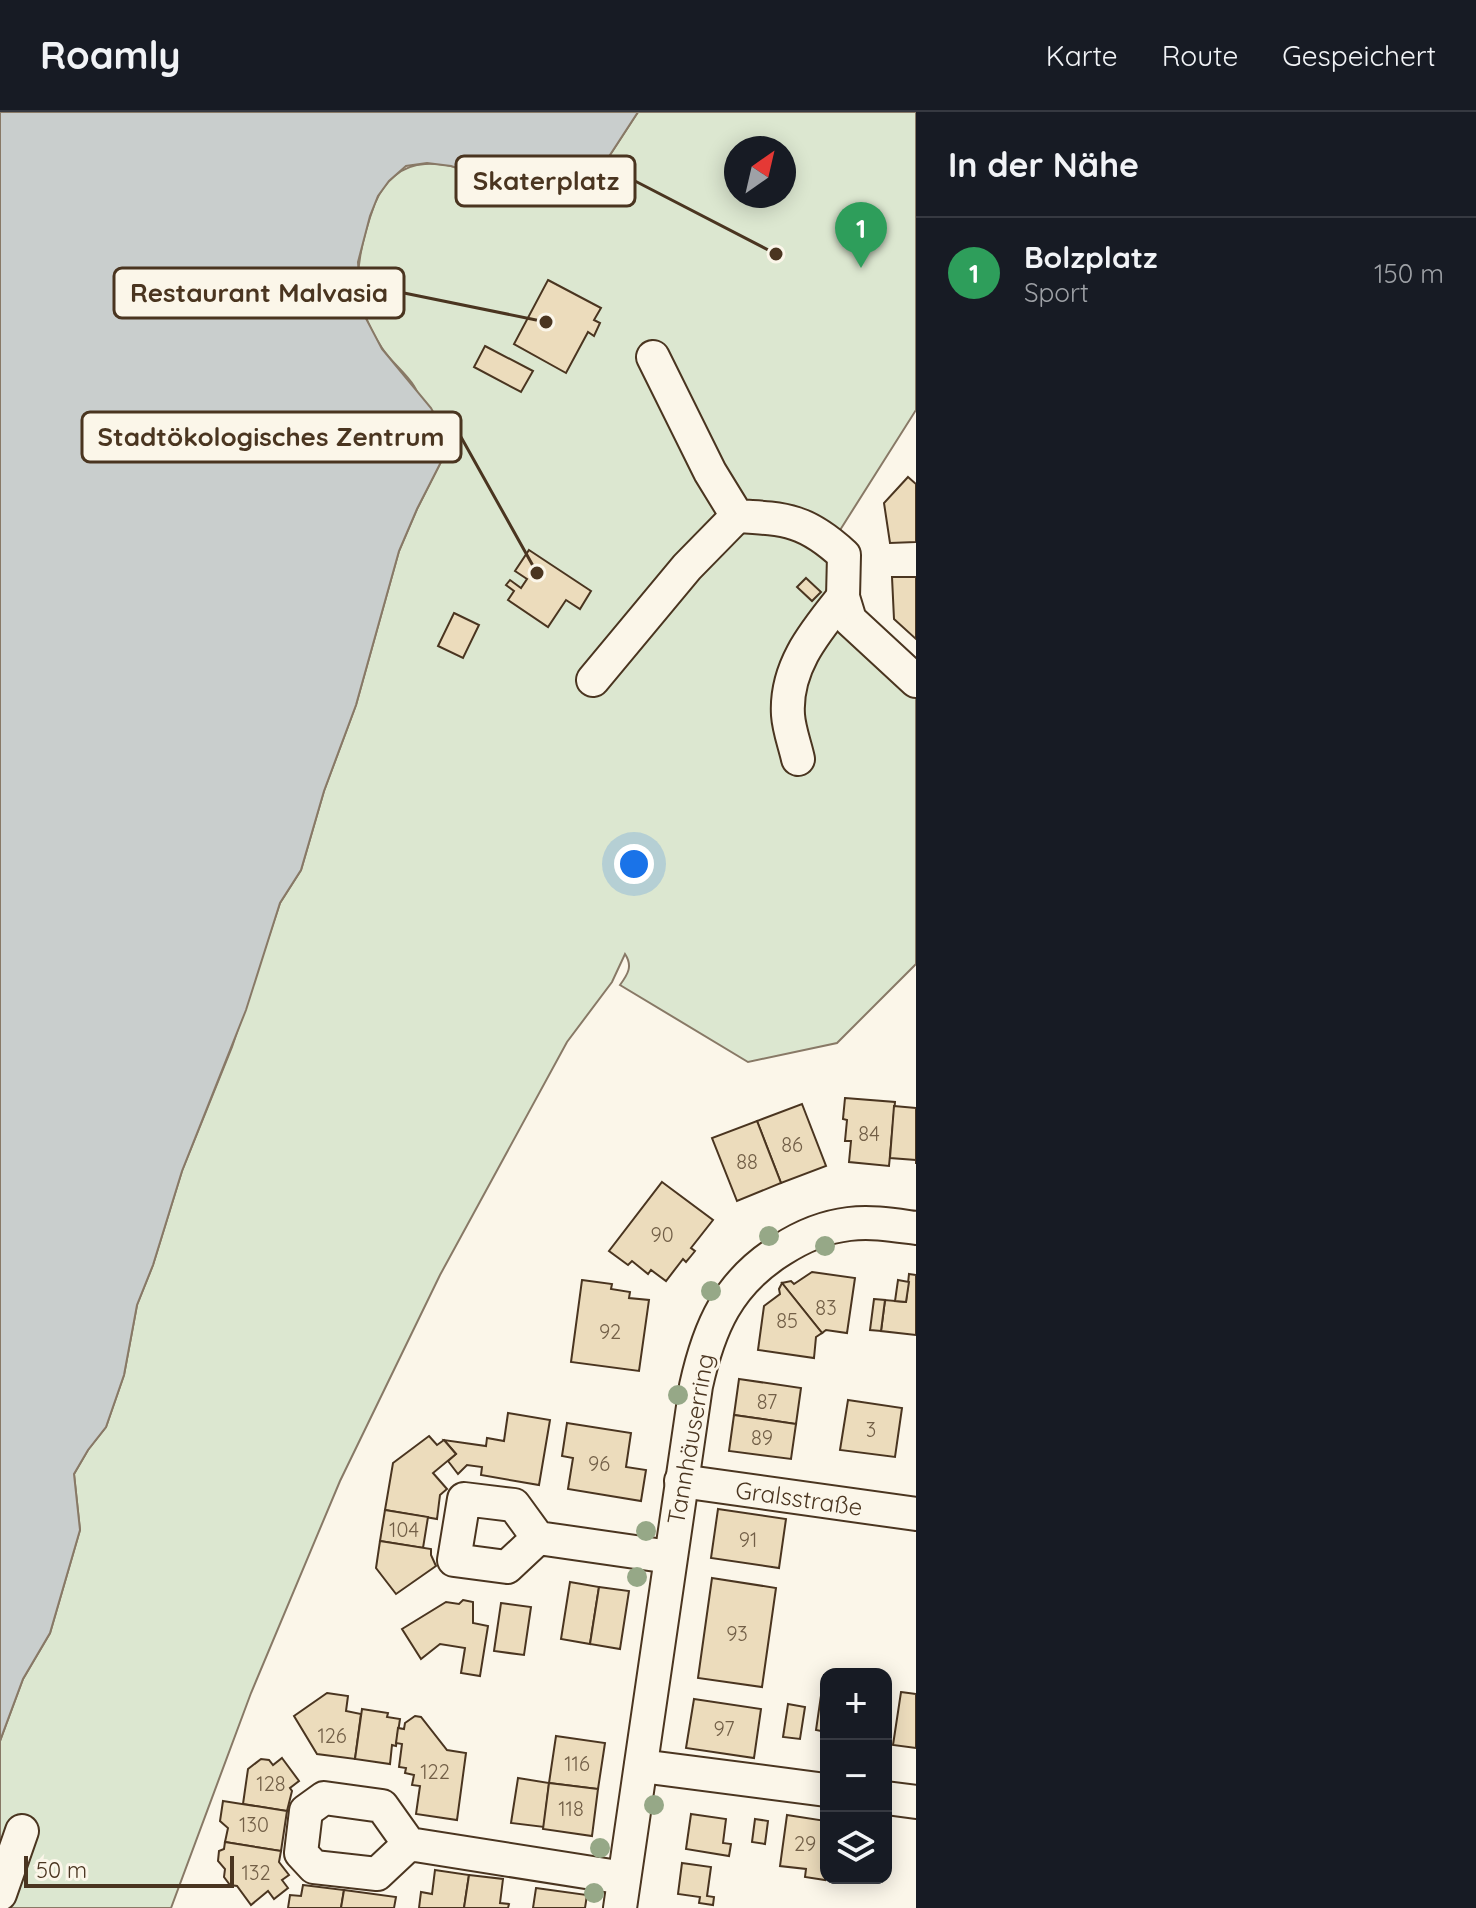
<!DOCTYPE html>
<html lang="de">
<head>
<meta charset="utf-8">
<style>
	body { margin:0; font-family:Quicksand,sans-serif; background:#20242c; color:#f1f3f6 }
	.controls { position:absolute; right:24px; bottom:24px; display:grid; overflow:hidden; border-radius:16px; box-shadow:0 4px 20px #0003 }
	.controls button { width:72px; height:72px; display:grid; place-items:center; padding:0; border:0; border-bottom:2px solid #363941; background:#171b24; color:#f1f3f6; font:40px sans-serif }
	.compass { position:absolute; left:724px; top:24px; width:72px; height:72px; border-radius:50%; background:#171b24; box-shadow:0 4px 20px #0003; rotate:34deg }
	.scale { position:absolute; left:24px; bottom:20px; width:210px; box-sizing:border-box; padding-left:8px; border:4px solid #4a3520; border-top:0; font-size:22px; line-height:28px; white-space:nowrap; color:#4a3520; -webkit-text-stroke:6px #fbf6e9; paint-order:stroke }
	.you { position:absolute; left:634px; top:752px; width:28px; height:28px; margin:-20px; border:6px solid #fff; border-radius:50%; background:#1a73e8; box-shadow:0 0 0 12px #1a73e833 }
	.badge { display:grid; place-items:center; width:52px; height:52px; border-radius:50%; background:#c62828; color:#fff; font-size:26px; font-weight:700 }
	.pin { position:absolute; translate:-50% -66px; filter:drop-shadow(0 2px 4px #0008) }
	.pin::after { content:''; position:absolute; top:42px; width:28px; height:24px; background:inherit; clip-path:polygon(0 0,100% 0,50% 100%) }
	.list { margin:0; padding:0; list-style:none }
	h2 { display:flex; justify-content:space-between; align-items:center; height:104px; margin:0; padding:0 32px; font-size:34px }
	h2 small { font-size:26px; font-weight:400; color:#9ea1a6 }
	.list li { display:grid; grid-template-columns:52px 1fr auto; gap:24px; align-items:center; box-sizing:border-box; height:112px; padding:0 32px; border-top:2px solid #363941 }
	.list b { display:block; font-size:30px; white-space:nowrap }
	.list p { margin:0; font-size:26px; white-space:nowrap; color:#9ea1a6 }
	.list em { font-size:26px; font-style:normal; color:#9ea1a6 }
	.icon { flex:none; width:44px; height:44px; fill:none; stroke:currentColor; stroke-width:2; stroke-linecap:round; stroke-linejoin:round }
	.map { position:relative; flex:none; width:916px; height:1796px; overflow:hidden }
	header { display:flex; align-items:center; gap:48px; box-sizing:border-box; height:112px; padding:0 40px; background:#171b24; border-bottom:2px solid #363941 }
	header strong { font-size:38px }
	nav { display:flex; gap:44px; margin-inline-start:auto; font-size:28px }
	main { display:flex }
	aside { flex:1; background:#171b24 }
	.map>svg:first-child { display:block }
	.green { fill:#dce7d0; stroke:#887966; stroke-width:2; fill-rule:evenodd }
	.water { fill:#c9cecd; stroke:#887966; stroke-width:2 }
	.building { fill:#ecdcbc; stroke:#4a3520; stroke-width:2 }
	.lines { fill:none; stroke-linecap:round; stroke-linejoin:round }
	.minor-casing { stroke:#4a3520; stroke-width:36 }
	.minor { stroke:#fbf6e9; stroke-width:32 }
	.tree { fill:#96a887 }
	.labels { text-anchor:middle; dominant-baseline:central; stroke-width:6; stroke-linejoin:round; paint-order:stroke }
	.number-label { font-size:20px; fill:#725f47 }
	.street-label { font-size:24px; fill:#4a3520; stroke:#fbf6e9 }
	.leader { fill:none; stroke:#4a3520; stroke-width:3 }
	.callout-dot { fill:#4a3520; stroke:#fbf6e9; stroke-width:3 }
	.callout { fill:#fbf6e9; stroke:#4a3520; stroke-width:3 }
	.callout-label { font-size:26px; text-anchor:middle; font-weight:bold; fill:#4a3520 }
</style>
</head>
<body>
<header>
<strong>Roamly</strong>
<nav><a>Karte</a><a>Route</a><a>Gespeichert</a></nav>
</header>
<main>
<div class="map">
<svg width="916" height="1796" viewBox="0 0 916 1796">
	<rect width="100%" height="100%" fill="#fbf6e9"/>
	<!-- green -->
	<path class="green" d="M638,0h278v298l-81,128 -4,23 9,32 76,88v283l-79,79 -89,19 -128,-77c8,-11 13,-19 5,-31l-13,28 -45,60 -127,233 -100,206 -89,212 -80,215h-171v-167l23,-62 27,-46 30,-103 -6,-56 14,-24 18,-23 18,-52 13,-70 16,-40 29,-94 50,-124 48,-144 21,-33 23,-79 32,-86 43,-154 18,-42 25,-49c-8,-20 -17,-56 -28,-74 -9,-14 -23,-24 -32,-38 -34,-51 -27,-90 -7,-145 9,-22 27,-38 50,-39 50,-3 91,38 140,40l28,-23zM736,36h48v48h-48z"/>
	<!-- water -->
	<path class="water" d="M0,0h638l-45,69 -13,14 -15,9 -20,-1 -67,-28 -27,-9 -24,-3 -21,3 -17,15 -11,15 -8,20 -12,46 3,47 21,40 49,59 11,20 2,13 -2,19 -25,49 -18,42 -43,154 -32,86 -23,79 -21,33 -34,107 -64,161 -29,94 -16,40 -13,70 -18,52 -18,23 -14,24 6,56 -30,103 -27,46 -23,62z"/>
	<!-- building -->
	<g class="building">
		<path d="M548,168l53,28 -7,12 6,3 -6,13 -6,-4 -22,41 -52,-29z"/>
		<path d="M485,234l48,25 -12,21 -47,-25z"/>
		<path d="M908,365l8,7v58l-26,1 -6,-40z"/>
		<path d="M529,438l62,41 -11,18 -14,-9 -18,27 -40,-27 6,-9 -8,-6 4,-5 11,8 6,-9 -12,-8z"/>
		<path d="M892,465h24v62l-22,-20z"/>
		<path d="M806,466l15,14 -9,9 -15,-14z"/>
		<path d="M454,501l25,12 -16,33 -25,-12z"/>
		<path d="M845,986l50,4 -6,64 -40,-4 2,-21h-6l2,-21 -4,-1z"/>
		<path d="M802,992l24,62 -45,17 -24,-62z"/>
		<path d="M894,994l22,2v56v-4l-26,-2z"/>
		<path d="M757,1009l24,62 -44,18 -25,-63z"/>
		<path d="M662,1070l51,38 -22,28 4,3 -4,5 -5,6 -3,-3 -17,22 -15,-11 -3,4 -16,-13 -4,4 -19,-14z"/>
		<path d="M812,1160l43,6 -8,55 -21,-3 -4,3 -40,-50 9,-2 3,3z"/>
		<path d="M909,1162l7,1v60l-35,-4 4,-31 21,2z"/>
		<path d="M582,1168l30,4 -1,5 19,3 -1,6 20,2 -10,71 -68,-9z"/>
		<path d="M898,1168l11,2 -3,20 -11,-1z"/>
		<path d="M782,1171l40,50 -6,4 -2,21 -56,-8 6,-44 16,-12 -1,-5z"/>
		<path d="M874,1187l11,1 -4,31 -11,-1z"/>
		<path d="M739,1267l62,9 -5,36 -62,-9z"/>
		<path d="M848,1288l54,8 -7,49 -55,-7z"/>
		<path d="M508,1301l42,7 -11,65 -58,-10 1,-8 -15,-2 -9,9 -10,-13 8,-7 -12,-14 42,6 1,-8 17,3z"/>
		<path d="M734,1303l62,9 -5,35 -62,-8z"/>
		<path d="M567,1311l64,10 -5,34 20,3 -5,31 -73,-12 5,-31 -11,-2z"/>
		<path d="M429,1324l8,9 7,-5 12,14 -23,19 14,16 -7,6 -3,24 -52,-9 8,-47z"/>
		<path d="M718,1397l68,10 -7,49 -68,-10z"/>
		<path d="M385,1398l43,7 -5,31 -43,-7z"/>
		<path d="M380,1429l51,8v6l5,11 -40,28 -20,-26z"/>
		<path d="M712,1466l64,10 -14,99 -64,-9z"/>
		<path d="M570,1470l29,5 -9,57 -29,-5z"/>
		<path d="M599,1475l30,4 -9,58 -30,-5z"/>
		<path d="M463,1488l10,2v21l15,3 -8,50 -19,-3 4,-25 -25,-4 -19,15 -19,-30 44,-27 13,2z"/>
		<path d="M501,1491l30,4 -7,48 -30,-4z"/>
		<path d="M824,1563h2v57l-10,-2z"/>
		<path d="M901,1580l15,2v54l-23,-3z"/>
		<path d="M327,1581l21,3 -2,15 15,3 -6,45 -38,-5 -23,-38z"/>
		<path d="M694,1587l67,10 -7,49 -68,-10z"/>
		<path d="M788,1592l17,3 -5,32 -17,-2z"/>
		<path d="M362,1597l26,4 -1,4 13,2 -4,27 -4,-1 -2,19 -35,-5z"/>
		<path d="M415,1604l6,1 26,33 19,3 -9,67 -41,-6 4,-28 -8,-1 2,-10 -9,-2 1,-5 -7,-1 3,-23 -6,-1 2,-15 6,1 1,-6z"/>
		<path d="M556,1624l49,7 -7,46 -49,-6z"/>
		<path d="M282,1646l17,23 -9,7 2,3 -5,20 -44,-7 5,-35 13,-10 8,1 4,5z"/>
		<path d="M518,1666l31,5 -5,44 -33,-4z"/>
		<path d="M549,1671l49,6 -6,47 -49,-7z"/>
		<path d="M223,1689l64,10 -6,40 -56,-9 3,-14 -8,-7z"/>
		<path d="M691,1702l35,5 -3,24 8,1 -2,12 -43,-7z"/>
		<path d="M787,1703l39,6 -1,59 -20,-3 1,-8 -26,-3z"/>
		<path d="M755,1707l13,2 -3,23 -13,-2z"/>
		<path d="M225,1730l56,9 -2,11 10,13 -7,5 6,8 -14,11 -6,-8 -17,14 -14,-19 -7,-1 -6,-8 1,-8 -7,-8 1,-10 5,-2z"/>
		<path d="M682,1751l29,4 -4,29 7,1 -1,8 -14,-2 1,-6 -22,-3z"/>
		<path d="M435,1758l34,5 -5,33h-45l2,-16 11,2z"/>
		<path d="M469,1763l34,4 -3,24 9,1 -1,4h-44z"/>
		<path d="M303,1773l41,5 -3,18h-53l2,-13 11,1z"/>
		<path d="M536,1776l51,7 -2,13h-52z"/>
		<path d="M344,1778l52,7 -2,11h-53z"/>
	</g>
	<g class="lines">
		<!-- minor casing -->
		<g class="minor-casing">
			<g id="minor">
				<path d="M653,245l57,115 27,44c50,3 69,4 107,39l-1,42 7,23 66,61"/>
				<path d="M593,568l94,-113 50,-51"/>
				<path d="M798,647c-3,-14 -9,-29 -10,-44 -3,-48 27,-83 55,-118"/>
				<path d="M681,1369l235,33"/>
				<path d="M538,1426l-31,29 -53,-7 10,-61 50,6 24,33 132,19"/>
				<path d="M641,1654l185,24"/>
				<path d="M886,1686l30,4"/>
				<path d="M409,1732l-32,30 -63,-7 -13,-14 5,-42 18,-13 58,8 27,38 215,34"/>
				<path d="M0,1782l22,-63"/>
				<path d="M620,1796l76,-522c13,-59 32,-103 85,-136 20,-13 43,-23 68,-26 22,-3 45,1 67,4"/>
			</g>
		</g>
		<!-- minor -->
		<use href="#minor" class="minor"/>
	</g>
	<!-- trees -->
	<g class="tree">
		<circle cx="769" cy="1124" r="10"/>
		<circle cx="825" cy="1134" r="10"/>
		<circle cx="711" cy="1179" r="10"/>
		<circle cx="678" cy="1283" r="10"/>
		<circle cx="646" cy="1419" r="10"/>
		<circle cx="637" cy="1465" r="10"/>
		<circle cx="654" cy="1693" r="10"/>
		<circle cx="600" cy="1736" r="10"/>
		<circle cx="594" cy="1781" r="10"/>
	</g>
	<g class="labels">
		<!-- number labels -->
		<g class="number-label">
			<text x="869" y="1021">84</text>
			<text x="792" y="1032">86</text>
			<text x="747" y="1049">88</text>
			<text x="662" y="1122">90</text>
			<text x="826" y="1195">83</text>
			<text x="787" y="1208">85</text>
			<text x="610" y="1219">92</text>
			<text x="767" y="1289">87</text>
			<text x="871" y="1317">3</text>
			<text x="762" y="1325">89</text>
			<text x="599" y="1351">96</text>
			<text x="404" y="1417">104</text>
			<text x="748" y="1427">91</text>
			<text x="737" y="1521">93</text>
			<text x="724" y="1616">97</text>
			<text x="332" y="1623">126</text>
			<text x="577" y="1651">116</text>
			<text x="435" y="1659">122</text>
			<text x="271" y="1671">128</text>
			<text x="571" y="1696">118</text>
			<text x="254" y="1712">130</text>
			<text x="805" y="1731">29</text>
			<text x="256" y="1760">132</text>
		</g>
		<!-- street labels -->
		<g class="street-label">
			<text transform="translate(690 1327) rotate(-80)">Tannhäuserring</text>
			<text transform="translate(799 1386) rotate(8)">Gralsstraße</text>
		</g>
	</g>
	<!-- callouts -->
	<path class="leader" d="M776 142L635 69M546 210L404 181M537 461L461 325"/>
	<g class="callout-dot">
		<circle cx="776" cy="142" r="8"/>
		<circle cx="546" cy="210" r="8"/>
		<circle cx="537" cy="461" r="8"/>
	</g>
	<g class="callout">
		<rect x="456" y="44" width="179" height="50" rx="8"/>
		<rect x="114" y="156" width="290" height="50" rx="8"/>
		<rect x="82" y="300" width="379" height="50" rx="8"/>
	</g>
	<g class="callout-label">
		<text x="546" y="78">Skaterplatz</text>
		<text x="259" y="190">Restaurant Malvasia</text>
		<text x="271" y="334">Stadtökologisches Zentrum</text>
	</g>
</svg>
<div class="controls">
<button>+</button>
<button>−</button>
<button><svg class="icon" aria-label="layers" viewBox="0 0 24 24"><path d="M12 4l9 5-9 5-9-5zM3 14l9 5 9-5"/></svg></button>
</div>
<svg class="compass" viewBox="-18 -18 36 36"><path d="M0-13l5 13h-10z" fill="#e53935"/><path d="M0 13l5-13h-10z" fill="#9ea1a6"/></svg>
<div class="scale">50 m</div>
<div class="you"></div>
<div class="pin badge" style="left:861px;top:156px;background:#2e9e5b">1</div>
</div>
<aside>
<h2>In der Nähe<small></small></h2>
<ul class="list">
<li><span class="badge" style="background:#2e9e5b">1</span><div><b>Bolzplatz</b><p>Sport</p></div><em>150 m</em></li>
</ul>
</aside>
</main>
</body>
</html>
